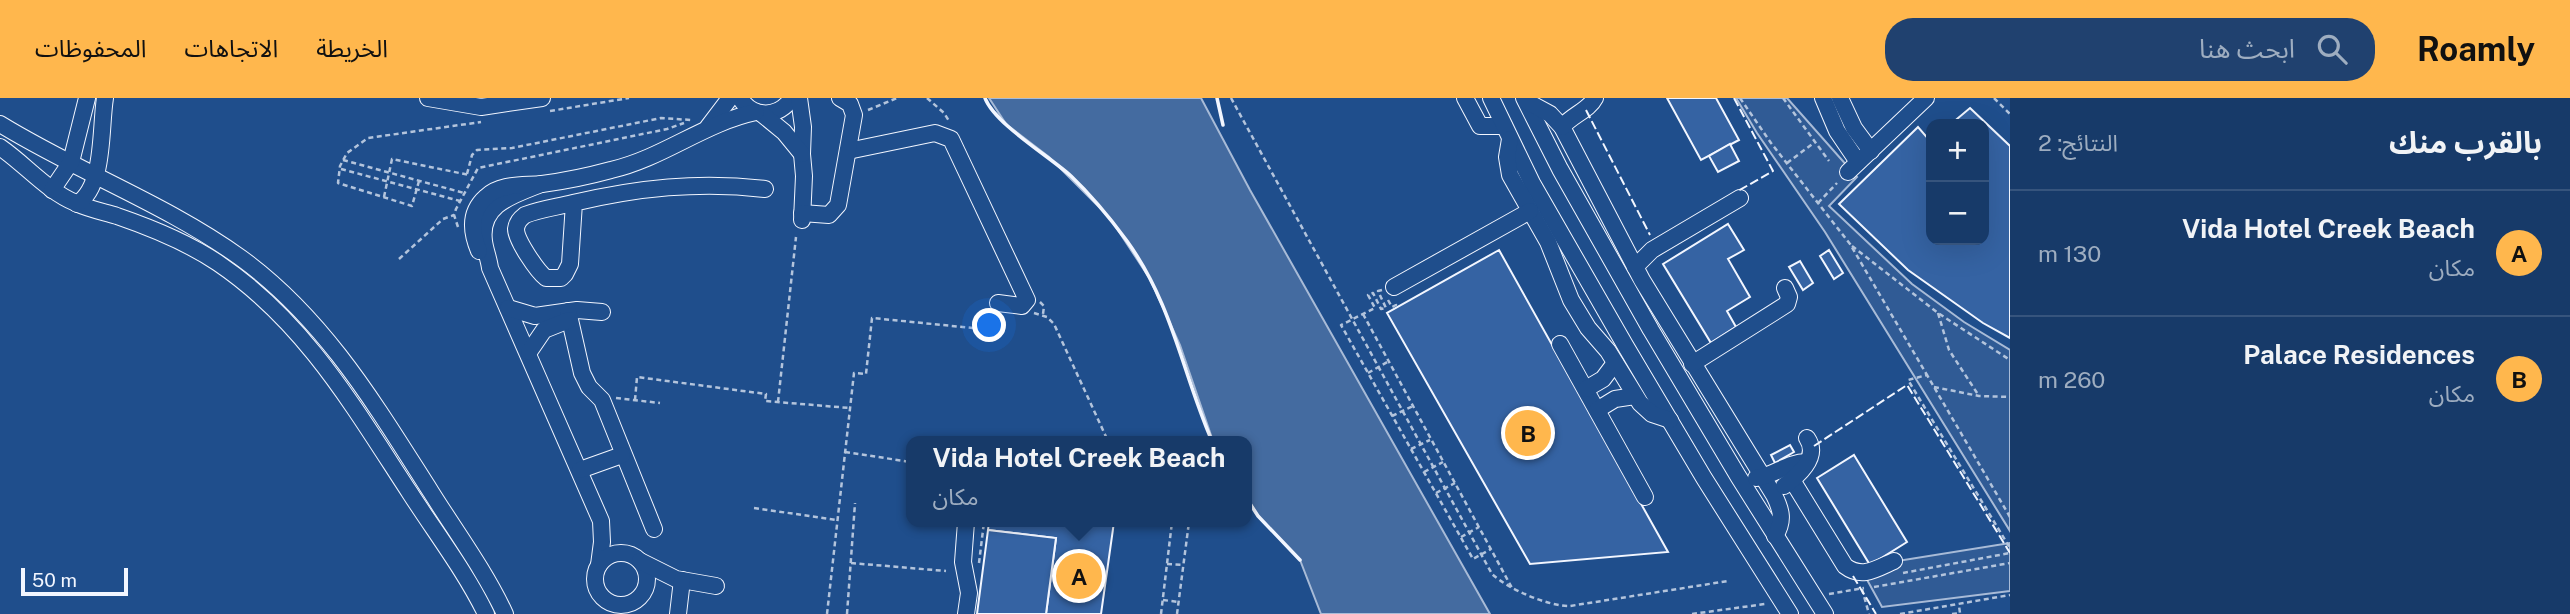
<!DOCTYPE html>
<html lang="ar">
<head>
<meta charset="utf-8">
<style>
	body { margin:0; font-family:"Public Sans","Noto Sans Arabic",sans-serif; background:#20416f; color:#f1f3f6; direction:rtl }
	.controls { position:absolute; right:21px; top:21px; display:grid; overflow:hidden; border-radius:14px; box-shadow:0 7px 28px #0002 }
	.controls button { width:63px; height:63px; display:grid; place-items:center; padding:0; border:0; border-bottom:2px solid #36547d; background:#173a69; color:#f1f3f6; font:35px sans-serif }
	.scale { position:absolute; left:21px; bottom:18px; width:107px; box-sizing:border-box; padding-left:7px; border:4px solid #f2f6ff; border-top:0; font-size:19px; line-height:24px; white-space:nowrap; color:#f2f6ff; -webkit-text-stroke:5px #1f4e8c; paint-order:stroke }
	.you { position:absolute; left:990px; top:228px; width:24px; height:24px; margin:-18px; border:5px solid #fff; border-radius:50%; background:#1a73e8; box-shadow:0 0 0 10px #1a73e833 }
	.badge { display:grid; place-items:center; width:46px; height:46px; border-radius:50%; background:#ffb74d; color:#111; font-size:23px; font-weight:700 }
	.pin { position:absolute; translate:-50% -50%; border:4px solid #fff; box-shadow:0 2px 7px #0006 }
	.popup { position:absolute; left:906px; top:338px; width:346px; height:91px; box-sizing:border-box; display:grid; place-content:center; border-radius:14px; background:#173a69; filter:drop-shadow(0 2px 5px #0005); font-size:23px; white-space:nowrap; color:#9eadc0 }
	.popup b { font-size:26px; color:#f1f3f6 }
	.popup::after { content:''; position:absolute; left:50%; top:100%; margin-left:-14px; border:14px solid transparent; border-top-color:#173a69 }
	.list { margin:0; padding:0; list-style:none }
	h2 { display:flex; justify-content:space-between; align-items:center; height:91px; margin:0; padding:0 28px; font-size:30px }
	h2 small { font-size:23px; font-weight:400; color:#9eadc0 }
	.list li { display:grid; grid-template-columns:46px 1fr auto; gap:21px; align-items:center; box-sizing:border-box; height:126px; padding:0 28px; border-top:2px solid #36547d }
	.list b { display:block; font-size:26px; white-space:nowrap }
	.list p { margin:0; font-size:23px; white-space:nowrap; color:#9eadc0 }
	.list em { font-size:23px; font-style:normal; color:#9eadc0 }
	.icon { flex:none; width:38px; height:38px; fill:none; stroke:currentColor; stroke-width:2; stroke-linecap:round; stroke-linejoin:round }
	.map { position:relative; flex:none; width:2010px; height:516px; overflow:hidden; direction:ltr }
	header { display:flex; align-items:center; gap:42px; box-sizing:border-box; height:98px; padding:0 35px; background:#ffb74d; color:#111 }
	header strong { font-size:33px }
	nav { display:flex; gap:38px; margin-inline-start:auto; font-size:24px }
	.search { width:490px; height:63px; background:#20416f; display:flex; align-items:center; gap:18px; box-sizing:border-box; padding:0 24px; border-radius:28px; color:#9eadc0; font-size:26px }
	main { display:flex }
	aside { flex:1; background:#173a69 }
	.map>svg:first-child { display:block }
	.built { fill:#305b95; stroke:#a8bbd7; stroke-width:2 }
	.water { fill:#446ba0; stroke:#a8bbd7; stroke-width:2 }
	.building { fill:#3563a3; stroke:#f2f6ff; stroke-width:2 }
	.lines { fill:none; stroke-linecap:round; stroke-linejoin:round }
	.minor-casing { stroke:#f2f6ff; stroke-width:18 }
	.path { stroke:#b3c4dc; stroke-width:2.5; stroke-dasharray:5 3.5; stroke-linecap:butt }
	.minor { stroke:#1f4e8c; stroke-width:16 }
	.fence { stroke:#f2f6ff; stroke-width:2; stroke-dasharray:9 3.5; stroke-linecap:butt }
	.wall { stroke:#f2f6ff; stroke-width:3.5 }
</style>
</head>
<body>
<header>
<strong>Roamly</strong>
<div class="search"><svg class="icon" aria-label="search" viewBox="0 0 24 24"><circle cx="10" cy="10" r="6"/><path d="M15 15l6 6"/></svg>ابحث هنا</div>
<nav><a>الخريطة</a><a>الاتجاهات</a><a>المحفوظات</a></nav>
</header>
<main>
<aside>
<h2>بالقرب منك<small>النتائج: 2</small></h2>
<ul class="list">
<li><span class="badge">A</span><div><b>Vida Hotel Creek Beach</b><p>مكان</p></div><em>130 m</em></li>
<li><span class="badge">B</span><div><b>Palace Residences</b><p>مكان</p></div><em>260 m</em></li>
</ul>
</aside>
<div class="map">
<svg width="2010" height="516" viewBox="0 0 2010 516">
	<rect width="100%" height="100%" fill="#1f4e8c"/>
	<!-- built -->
	<g class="built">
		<path d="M1736,0h51l70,79 -28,29 83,78 52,38 46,28v181l-185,-299 -68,-99z"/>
		<path d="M2010,445v48l-128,16 -22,-40z"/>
	</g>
	<!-- water -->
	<path class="water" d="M989,0h212l49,92 240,424h-169l-21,-54 -42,-44 -11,-18v-57h-34l-33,-96 -30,-66 -40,-61 -61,-61 -43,-33z"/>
	<!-- building -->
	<g class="building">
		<path d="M1667,0h49l23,42 -38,20z"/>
		<path d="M1970,10l40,38v192l-27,-15 -75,-53 -69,-66 79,-77 13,15v98h53v-116h-33z"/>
		<path d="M1730,46l9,17 -21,11 -9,-16z"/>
		<path d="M1728,126l16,26 -16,9 22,38 -23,14 9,16 -25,16 -48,-79z"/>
		<path d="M1499,152l169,302 -138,12 -143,-251z"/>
		<path d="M1829,152l14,23 -9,6 -14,-23z"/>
		<path d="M1800,163l13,22 -10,7 -14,-23z"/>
		<path d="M1790,347l4,7 -19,11 -4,-8z"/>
		<path d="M1854,357l53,87 -37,23 -53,-87z"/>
		<path d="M989,424h125l-13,92h-55l10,-76 -68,-8z"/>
		<path d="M988,432l68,8 -10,76h-69z"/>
	</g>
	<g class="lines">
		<!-- minor casing -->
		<g class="minor-casing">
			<g id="minor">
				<path d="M428,0l53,9 61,-9"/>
				<path d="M740,0c13,21 39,20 52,0"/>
				<path d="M799,0l4,29 -1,27 2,22 -2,44"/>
				<path d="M1465,0l15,28h24"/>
				<path d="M1491,0l41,85 93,162 79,133 86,136"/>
				<path d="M1524,0l36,71 91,161 87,146 87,138"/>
				<path d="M1823,0l14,33 21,31"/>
				<path d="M1840,0l14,30 17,23"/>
				<path d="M1526,3l24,13 12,13 80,153 132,215c8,16 10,26 1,41"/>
				<path d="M762,16l22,18 18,22"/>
				<path d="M0,26c78,48 166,80 241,134 84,61 135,148 190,234 25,40 54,79 74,122"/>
				<path d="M708,29l22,-29"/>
				<path d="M1562,29c10,-12 27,-17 33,-29"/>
				<path d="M1510,41l-3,18 3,18 38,67 23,58 17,28 20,23 32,52 12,11 18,6"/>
				<path d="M0,49c26,18 47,44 76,56 13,6 28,9 41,13 35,12 70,26 101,47 87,59 135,143 192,230 25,39 55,78 76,121"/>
				<path d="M848,53l87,-18 16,6 76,161 -5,6 -24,-3"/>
				<path d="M1848,74l78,-74"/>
				<path d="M541,86c-27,11 -62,20 -57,57 1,9 5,18 6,27l111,253 1,21 -3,23"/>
				<path d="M52,92l19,-28 16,-64"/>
				<path d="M574,105l-4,61 -5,10 -4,4h-15c-9,-7 -30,-38 -30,-49 1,-7 4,-10 9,-14 15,-6 32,-8 48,-12 64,-15 126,-22 192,-14"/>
				<path d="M77,106c28,-18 23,-75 28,-106"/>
				<path d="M802,115l27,2 9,-10 16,-90 -4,-11 -10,-6"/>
				<path d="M479,153c-8,-19 -10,-39 7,-54 15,-14 37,-11 56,-13 23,-3 47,-8 69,-14 52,-12 93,-47 145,-58"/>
				<path d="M1635,169l17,-17 88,-52"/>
				<path d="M1394,189l136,-76"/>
				<path d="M508,210l27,8 42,-6 25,2"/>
				<path d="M568,213l14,62 7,14 13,13 52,129"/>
				<path d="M1560,246l85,153"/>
				<path d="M529,254l15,-22 25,-10"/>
				<path d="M1692,266l95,-60 2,-7 -4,-9"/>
				<path d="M1586,291l17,-10 12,-16"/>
				<path d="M1597,312l18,-11 20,-3"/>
				<path d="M580,372l42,-15"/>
				<path d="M1756,380c18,-2 32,-16 50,-16"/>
				<path d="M1792,382l53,86c17,13 31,3 49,-5"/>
				<path d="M1784,388c15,-11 36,-29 23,-48"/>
				<circle cx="621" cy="481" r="26"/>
				<path d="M640,463l36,18 40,7"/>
				<path d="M678,516l4,-34"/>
				<path d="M966,516l3,-21 -6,-31 3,-40"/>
			</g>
		</g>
		<!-- path -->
		<g class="path">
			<path d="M927,0l17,15 5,8"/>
			<path d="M1231,0l261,476c16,15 55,32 78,32l158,-25"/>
			<path d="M1740,0l31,45 79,101 77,131"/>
			<path d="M1783,0l46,63"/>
			<path d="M1994,0l16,16"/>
			<path d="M868,12l29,-12"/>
			<path d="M550,13l79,-13"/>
			<path d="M343,62l121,33"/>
			<path d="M1787,65l28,-21"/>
			<path d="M341,71l119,32"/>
			<path d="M467,76l5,-19 5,-5 35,-2 149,-30 30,2"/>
			<path d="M419,83l-7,25 -74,-23 2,-17 7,-13 21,-15 113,-16"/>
			<path d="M384,99l8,-38 77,16"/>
			<path d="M1818,105l19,-20"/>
			<path d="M458,129l-4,-12 2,-6 22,-41 189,-39 17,-6"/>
			<path d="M1852,148l86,67 72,47"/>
			<path d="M399,161l44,-40 11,-4"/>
			<path d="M1382,192l-4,1 8,17 -5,1 -8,-16 -5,2 7,13 -34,17 132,234 18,-10"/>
			<path d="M1388,202l4,7 4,-2 -1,-4"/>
			<path d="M1040,204l4,4 -1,8"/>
			<path d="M1034,215l13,4 7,7 54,117"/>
			<path d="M1938,215l11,37 30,46"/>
			<path d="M1363,216l149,274"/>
			<path d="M1368,275l21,-12"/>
			<path d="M1934,289l45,9 31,1"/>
			<path d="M616,300l44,5"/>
			<path d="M635,302l2,-23 129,17 -1,7 85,7"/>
			<path d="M778,304l18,-165"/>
			<path d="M1392,318l21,-10"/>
			<path d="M1411,351l19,-9"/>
			<path d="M845,354l66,10"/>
			<path d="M1424,374l19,-10"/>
			<path d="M1436,395l19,-10"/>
			<path d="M754,410l83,12"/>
			<path d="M2010,419l-83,-142 -19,5 102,168"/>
			<path d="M1461,439l18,-10"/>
			<path d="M851,465l95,8"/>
			<path d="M979,465l5,-41"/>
			<path d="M1167,466l16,1"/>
			<path d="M1903,475l107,-20"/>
			<path d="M1874,489l136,-24"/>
			<path d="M1862,491l7,25"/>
			<path d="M1829,496l35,-6"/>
			<path d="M1163,502l16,2"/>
			<path d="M827,516l27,-241 12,1 6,-56 101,10 1,-8 27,3v-4"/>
			<path d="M847,516l8,-111"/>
			<path d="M1161,516l11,-92"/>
			<path d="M1177,516l12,-92"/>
			<path d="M1692,516l73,-10"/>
			<path d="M1900,516l110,-19"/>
			<path d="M1952,516l8,-1 -1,-7"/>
		</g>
		<!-- minor -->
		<use href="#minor" class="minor"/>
		<!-- fence -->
		<g class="fence">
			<path d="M1734,0l39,73 -35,20"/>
			<path d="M1586,12l64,125"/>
			<path d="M1814,348l93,-61 103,168"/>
			<path d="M1853,478l23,38"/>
		</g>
		<!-- wall -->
		<g class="wall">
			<path d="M985,0c10,26 64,58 86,78 21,20 39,42 56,65 46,64 55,131 85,200"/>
			<path d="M1217,0l6,27"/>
			<path d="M1247,401l11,17 42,44"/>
		</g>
	</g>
</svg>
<div class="controls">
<button>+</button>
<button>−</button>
</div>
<div class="scale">50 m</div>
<div class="you"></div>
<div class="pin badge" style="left:1079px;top:478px">A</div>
<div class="popup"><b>Vida Hotel Creek Beach</b>مكان</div>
<div class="pin badge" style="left:1528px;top:335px">B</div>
</div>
</main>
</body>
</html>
